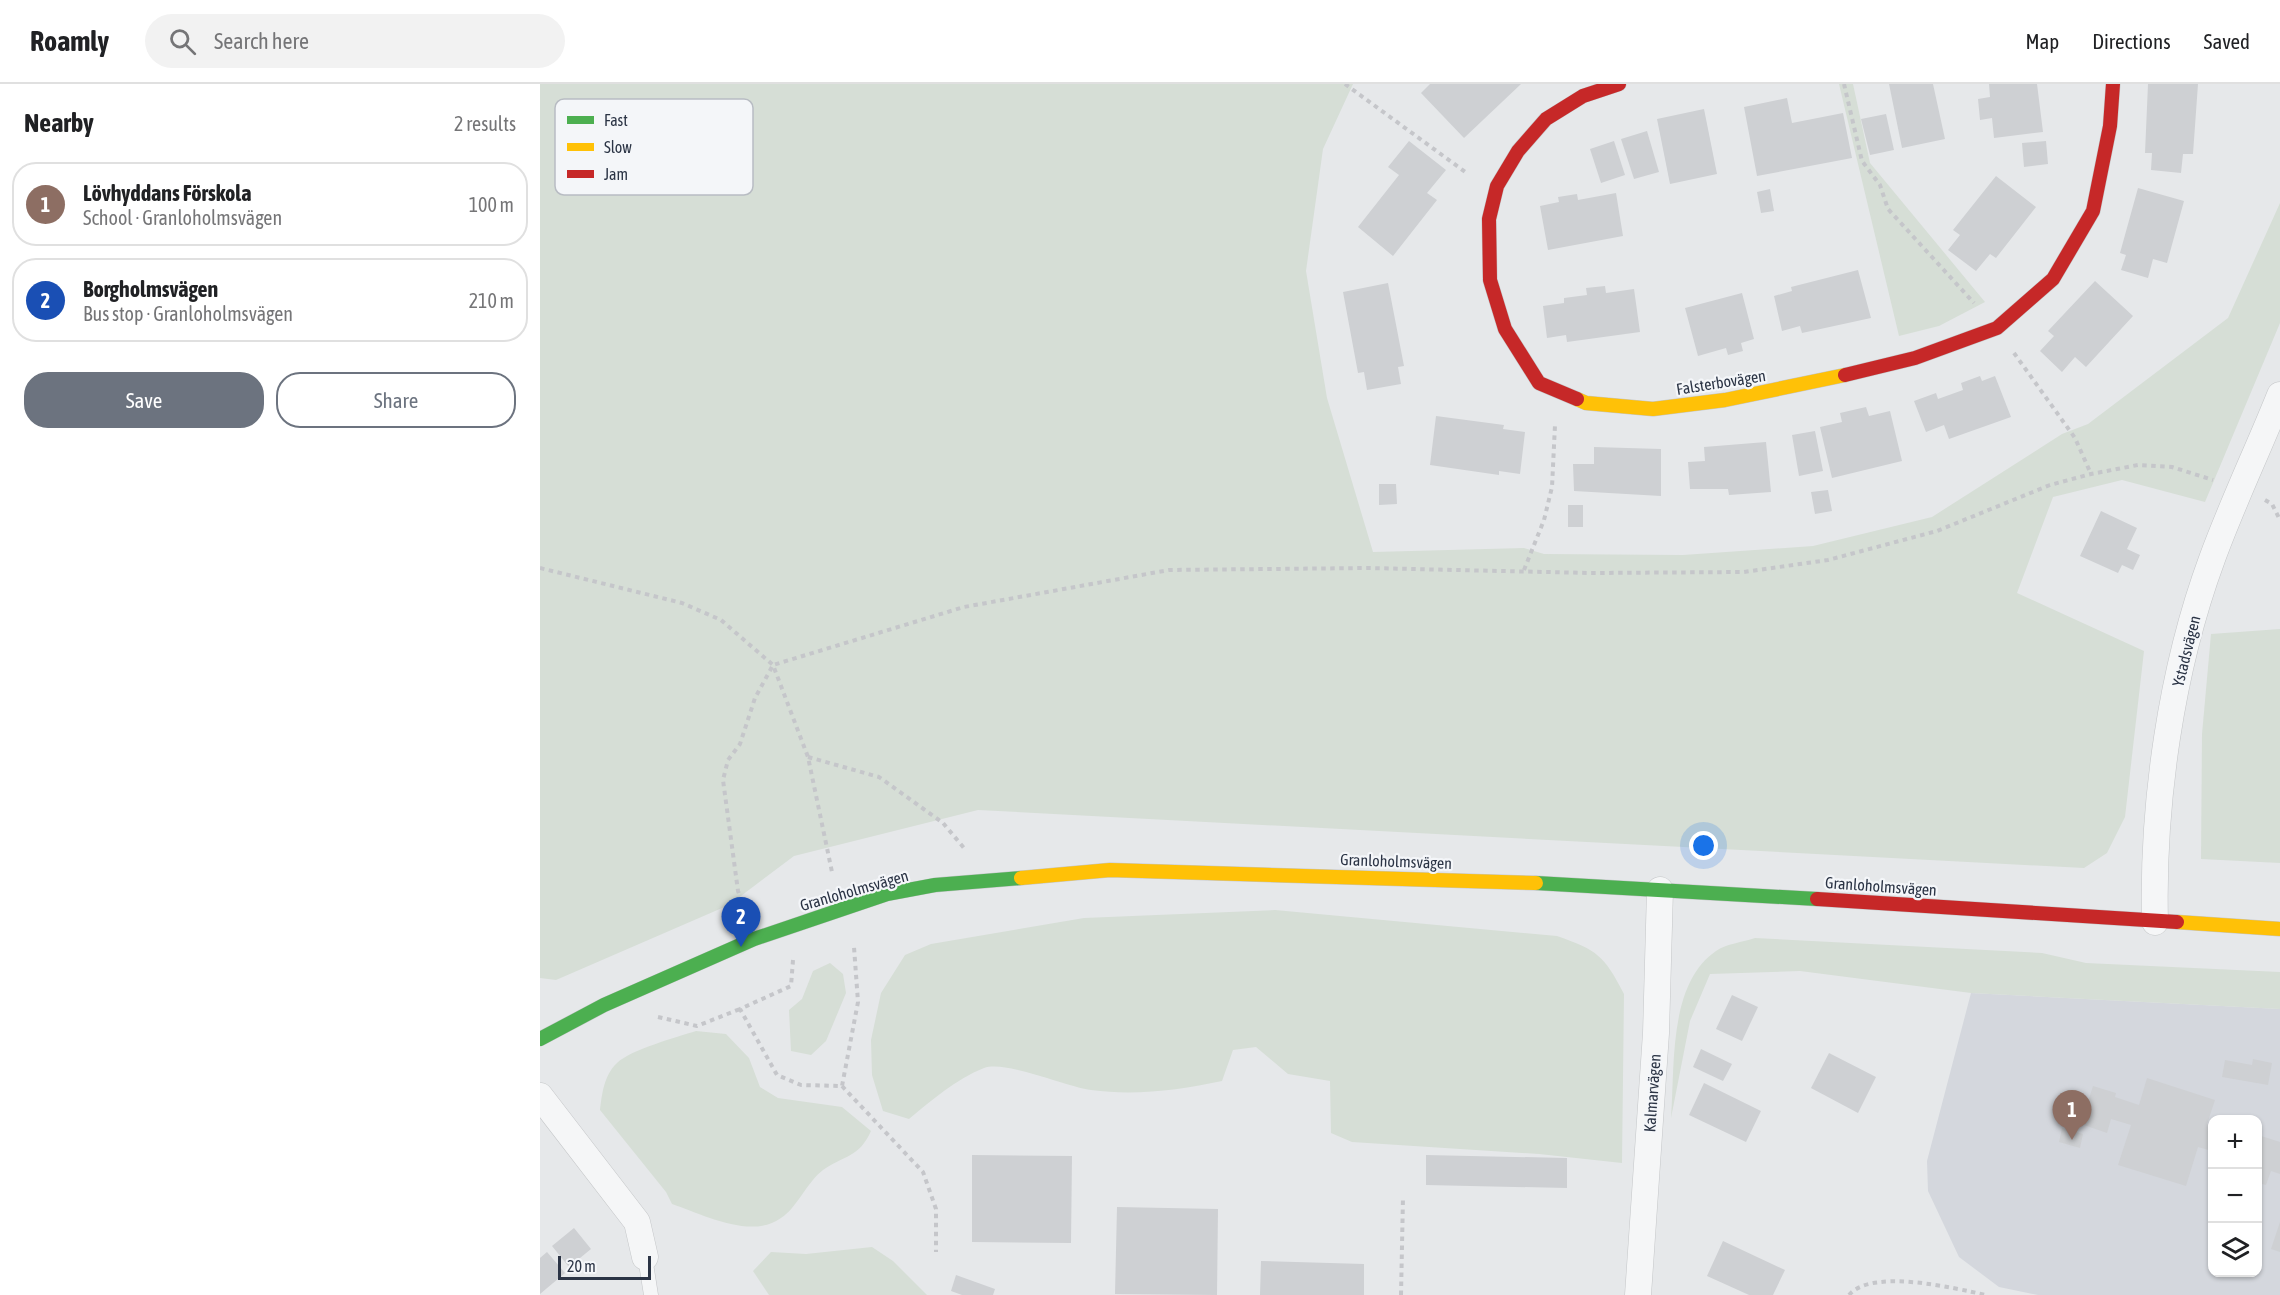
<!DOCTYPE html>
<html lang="en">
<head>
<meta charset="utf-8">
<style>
	body { margin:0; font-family:"Asap Condensed",sans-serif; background:#f2f2f2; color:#202124 }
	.controls { position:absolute; right:18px; bottom:18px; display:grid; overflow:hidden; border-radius:12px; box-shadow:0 2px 4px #0004 }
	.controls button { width:54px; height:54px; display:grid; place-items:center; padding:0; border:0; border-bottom:2px solid #e0e0e0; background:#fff; color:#202124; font:30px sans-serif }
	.scale { position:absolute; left:18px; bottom:15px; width:93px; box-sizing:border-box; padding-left:6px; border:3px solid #2b3445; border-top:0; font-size:16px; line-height:21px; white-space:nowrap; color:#2b3445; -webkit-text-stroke:4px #f4f6f9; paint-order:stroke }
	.you { position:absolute; left:1164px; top:762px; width:21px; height:21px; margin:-15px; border:4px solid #fff; border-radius:50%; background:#1a73e8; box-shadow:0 0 0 9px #1a73e833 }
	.badge { display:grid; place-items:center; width:39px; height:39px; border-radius:50%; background:#6c737f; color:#fff; font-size:20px; font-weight:700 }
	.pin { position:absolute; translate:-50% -50px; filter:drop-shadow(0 2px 3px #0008) }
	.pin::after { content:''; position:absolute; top:32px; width:21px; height:18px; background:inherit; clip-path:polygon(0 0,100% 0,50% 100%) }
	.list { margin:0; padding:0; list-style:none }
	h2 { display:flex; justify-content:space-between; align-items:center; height:78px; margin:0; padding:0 24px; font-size:26px }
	h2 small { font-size:20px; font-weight:400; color:#757577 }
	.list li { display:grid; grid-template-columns:39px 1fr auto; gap:18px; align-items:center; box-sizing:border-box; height:84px; margin:0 12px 12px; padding:0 12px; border:2px solid #e0e0e0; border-radius:24px }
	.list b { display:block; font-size:22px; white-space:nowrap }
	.list p { margin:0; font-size:20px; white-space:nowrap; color:#757577 }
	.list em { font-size:20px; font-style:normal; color:#757577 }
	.actions { display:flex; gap:12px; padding:18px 24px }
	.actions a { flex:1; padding:14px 0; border:2px solid #6c737f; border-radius:24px; text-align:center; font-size:21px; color:#6c737f }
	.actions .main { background:#6c737f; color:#fff }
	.icon { flex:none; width:33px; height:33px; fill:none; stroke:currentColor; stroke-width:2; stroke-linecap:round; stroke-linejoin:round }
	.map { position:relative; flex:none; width:1740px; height:1211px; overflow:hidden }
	header { display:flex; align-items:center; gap:36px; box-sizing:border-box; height:84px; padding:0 30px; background:#fff; border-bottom:2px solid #e0e0e0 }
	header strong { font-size:28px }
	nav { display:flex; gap:33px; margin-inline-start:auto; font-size:21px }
	.search { width:420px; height:54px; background:#f2f2f2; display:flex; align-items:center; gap:15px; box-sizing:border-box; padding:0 21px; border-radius:33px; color:#757577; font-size:22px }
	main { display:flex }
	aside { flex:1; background:#fff }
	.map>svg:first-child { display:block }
	.built { fill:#d4d7dd; fill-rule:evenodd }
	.green { fill:#d6ded6 }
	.building { fill:#ced0d3 }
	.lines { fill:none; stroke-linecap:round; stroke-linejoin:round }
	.lane-casing { stroke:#c4c6c8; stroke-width:15 }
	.street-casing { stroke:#c4c6c8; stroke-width:27 }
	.fast-casing { stroke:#c4c6c8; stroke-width:15 }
	.slow-casing { stroke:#c4c6c8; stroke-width:15 }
	.jam-casing { stroke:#c4c6c8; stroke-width:15 }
	.path { stroke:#c5c6ca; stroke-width:4; stroke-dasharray:4.5 4.5; stroke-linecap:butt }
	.lane { stroke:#f5f6f7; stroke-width:14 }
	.street { stroke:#f5f6f7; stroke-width:26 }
	.fast { stroke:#4caf50; stroke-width:14 }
	.slow { stroke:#ffc107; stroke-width:14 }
	.jam { stroke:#c62828; stroke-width:14 }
	.labels { text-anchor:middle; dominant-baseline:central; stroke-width:4.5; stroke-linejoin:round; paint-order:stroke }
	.street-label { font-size:16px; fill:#2b3445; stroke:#f4f6f9 }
	.key { fill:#f4f6f9; stroke:#b8bcc3; stroke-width:1.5 }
	.key-label { font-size:16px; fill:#2b3445 }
</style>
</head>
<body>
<header>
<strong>Roamly</strong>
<div class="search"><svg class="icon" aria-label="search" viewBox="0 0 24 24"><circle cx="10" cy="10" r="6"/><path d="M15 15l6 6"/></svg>Search here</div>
<nav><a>Map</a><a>Directions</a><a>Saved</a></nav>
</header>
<main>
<aside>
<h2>Nearby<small>2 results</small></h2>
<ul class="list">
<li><span class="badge" style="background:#8d6e63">1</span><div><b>Lövhyddans Förskola</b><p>School · Granloholmsvägen</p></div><em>100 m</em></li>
<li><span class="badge" style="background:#1a4fb4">2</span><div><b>Borgholmsvägen</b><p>Bus stop · Granloholmsvägen</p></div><em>210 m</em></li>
</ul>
<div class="actions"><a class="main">Save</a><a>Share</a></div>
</aside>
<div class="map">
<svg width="1740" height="1211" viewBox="0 0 1740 1211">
	<rect width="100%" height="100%" fill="#e6e8ea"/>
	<!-- built -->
	<path class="built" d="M1431,909l309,16v286h-242l-39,-8 -40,-30 -31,-66 -1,-30zM1672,1036h46v152h-46z"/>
	<!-- green -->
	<g class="green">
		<path d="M0,0h813l-30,65 -17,122 21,127 46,154 151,-4 20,6 139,1 130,-9 119,-29 130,-83 26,-10 140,-106 52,-115v120l-75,179 -83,-22 -69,17 -36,96 127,58 -19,166 -18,36 -23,15 -1106,-58 -184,46 -65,49 -173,75 -16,-2z"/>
		<path d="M1299,0h14l17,79 115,139 -46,24 -40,10z"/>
		<path d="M1740,545v234l-79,-4 1,-125 9,-100z"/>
		<path d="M735,826l282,26c40,14 47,19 67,58l-2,169 -83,-9 -187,-12 -21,-9 -1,-52 -42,-7 -32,-27 -23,3 -11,31c-42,9 -87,15 -131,9 -24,-3 -85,-30 -107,-22 -28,11 -52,32 -75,51l-26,-8 -11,-36 -1,-35 10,-47 24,-38 26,-11 153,-26z"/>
		<path d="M1215,854l287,15 44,10 194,9v37l-309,-16 -171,-22 -90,3 -20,47 -19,97c4,-52 -3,-134 45,-167 10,-7 27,-9 39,-13z"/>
		<path d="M290,879l13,11 3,19 -20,48 -15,14 -20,-4 -2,-41 13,-11 11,-28z"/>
		<path d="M156,947l30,3 23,24 11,29 18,11 64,9 29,24c-12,27 -27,24 -48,39 -16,12 -26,38 -42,48 -30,22 -79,-4 -109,-14l-6,-12 -66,-82c2,-16 4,-35 17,-47 13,-13 60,-26 79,-32z"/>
		<path d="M332,1163l21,14 34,34h-158l-16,-24 18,-19 35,2z"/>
	</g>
	<!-- building -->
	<g class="building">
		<path d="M890,0h91l-57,54 -43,-45z"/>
		<path d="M1349,0h44l12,55 -43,9z"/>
		<path d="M1449,0h48l6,48 -49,6 -2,-20 -12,2 -2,-21 12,-2z"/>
		<path d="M1608,0h50l-5,70h-10l-2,19 -30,-3 1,-17h-7z"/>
		<path d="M1247,14l5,25 51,-10 9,45 -95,18 -13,-69z"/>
		<path d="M1164,25l13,65 -47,10 -13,-65z"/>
		<path d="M1346,30l8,36 -24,5 -9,-36z"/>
		<path d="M1107,47l12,41 -25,7 -13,-40z"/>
		<path d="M869,57l37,29 -19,23 10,7 -44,56 -35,-29 41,-52 -11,-8z"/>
		<path d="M1074,57l11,34 -24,8 -11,-34z"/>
		<path d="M1506,57l2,23 -24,3 -2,-24z"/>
		<path d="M1456,92l40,31 -40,51 -6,-4 -14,17 -28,-21 12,-15 -7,-5z"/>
		<path d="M1598,104l46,13 -17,62 -14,-4 -5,19 -27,-8 5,-15 -6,-2z"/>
		<path d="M1230,105l4,22 -13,2 -4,-21z"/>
		<path d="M1076,109l7,43 -75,14 -8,-44 19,-4 -1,-5 19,-3 1,6z"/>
		<path d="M1318,186l13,48 -69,15 -2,-7 -18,5 -8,-35 18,-5 -1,-4z"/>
		<path d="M1555,197l38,35 -47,51 -11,-10 -13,15 -22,-21 14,-15 -6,-5z"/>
		<path d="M848,199l16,83 -6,1 3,17 -34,6 -3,-18 -6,1 -15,-81z"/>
		<path d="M1065,202l1,7 28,-4 6,43 -73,10 -1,-7 -19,3 -4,-32 21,-3v-5l23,-3 -1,-7z"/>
		<path d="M1202,209l12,46 -13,4 2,8 -15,4 -2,-7 -28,8 -13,-48z"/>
		<path d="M1440,292l2,5 13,-5 16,41 -62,22 -5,-14 -18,7 -12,-31 22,-8 2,6 25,-9 -2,-7z"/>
		<path d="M1326,323l3,9 21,-5 12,50 -70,17 -12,-51 22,-5 -2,-9z"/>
		<path d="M896,332l68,9 -1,4 22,3 -5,42 -21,-3v4l-69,-10z"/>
		<path d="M1275,347l8,40 -24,5 -7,-41z"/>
		<path d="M1226,358l5,50 -42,3 -1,-6h-38l-2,-27 17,-1 -1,-14z"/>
		<path d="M1054,363l67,2v47l-87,-5 -1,-27h21z"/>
		<path d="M839,400h17l1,20 -18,1z"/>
		<path d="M1288,406l4,21 -17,3 -4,-22z"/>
		<rect x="1028" y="421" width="15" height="22"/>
		<path d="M1561,427l36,17 -10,21 13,6 -7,15 -11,-5 -4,8 -38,-17z"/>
		<path d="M1192,911l26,12 -16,34 -26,-12z"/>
		<path d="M1161,965l31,15 -9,17 -30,-14z"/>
		<path d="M1289,969l47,24 -18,36 -47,-25z"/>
		<path d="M1713,975l19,4 -4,22 -46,-8 3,-17 27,5z"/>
		<path d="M1607,994l68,22 -8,24 5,2v25l-14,-4 -12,39 -68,-21 13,-40 -20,-6 -4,14 -26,-9 12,-38 23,7 -1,4 24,8z"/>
		<path d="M1164,999l57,28 -15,31 -57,-27z"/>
		<path d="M1522,1044l21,6 -3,14 -21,-6z"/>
		<path d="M1718,1051l22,7v32l-9,-3 -5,14 -8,-2z"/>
		<path d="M432,1071l100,1 -1,87 -99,-1z"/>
		<path d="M886,1071l141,3v30l-141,-3z"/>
		<path d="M577,1123l101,2 -1,86 -102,-1z"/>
		<path d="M1740,1138v30l-9,-3z"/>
		<path d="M34,1144l17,21 -22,18 -17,-21z"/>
		<path d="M1183,1157l62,29 -12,25h-24l-42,-19z"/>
		<path d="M7,1168l18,21 -25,21v-36z"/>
		<path d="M721,1177l103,3v31h-104z"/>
		<path d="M416,1191l39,14 -2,6h-31l-11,-4z"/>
	</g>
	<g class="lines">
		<!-- lane casing -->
		<g class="lane-casing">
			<path id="lane" d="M105,1173l6,38"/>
		</g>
		<!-- street casing -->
		<g class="street-casing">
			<g id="street">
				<path d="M1615,838c-3,-118 16,-252 57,-363 20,-55 46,-109 68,-164"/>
				<path d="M0,1012l97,126 8,35"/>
				<path d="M1098,1211l18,-262 4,-143"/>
			</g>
		</g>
		<!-- fast casing -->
		<g class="fast-casing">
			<g id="fast">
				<path d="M996,799l281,16"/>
				<path d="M0,955l64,-34 150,-66 133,-45 48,-9 86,-7"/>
			</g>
		</g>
		<!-- slow casing -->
		<g class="slow-casing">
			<g id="slow">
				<path d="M1037,315l9,4 67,6 72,-9 120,-25"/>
				<path d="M481,794l89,-8 426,13"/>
				<path d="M1637,838l103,7"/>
			</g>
		</g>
		<!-- jam casing -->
		<g class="jam-casing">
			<g id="jam">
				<path d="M1305,291l70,-17 82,-30 56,-49 40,-68 17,-85 3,-42"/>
				<path d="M1037,315l-38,-16 -34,-54 -15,-49 -1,-61 8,-33 21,-35 28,-32 37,-23 36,-12"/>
				<path d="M1277,815l360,23"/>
			</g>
		</g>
		<!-- path -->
		<g class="path">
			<path d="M805,0l123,90"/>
			<path d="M1304,0l18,77 18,24 8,24 86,94"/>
			<path d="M1474,269l61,85 16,36"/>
			<path d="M1725,416l7,4 8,16"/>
			<path d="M0,484l142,35 39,17 52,45 35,92 24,115"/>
			<path d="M984,486l20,-50 8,-33 3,-62"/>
			<path d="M268,673l71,20 64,46 21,25h-3"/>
			<path d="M205,826l-7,-19 -15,-111 5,-20 12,-16 15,-46 18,-33 191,-58 205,-37 199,-2 222,5 154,-1 84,-12 109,-29 113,-46 41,-11 47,-9 34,2 41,13"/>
			<path d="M253,876l-2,26 -51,23 37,66 24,10 41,1 16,-84 -4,-55"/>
			<path d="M118,933l39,9 43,-17"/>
			<path d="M302,1002l81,86 13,37v43"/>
			<path d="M861,1211l2,-98"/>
			<path d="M1309,1211c23,-27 105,-7 137,0"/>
		</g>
		<!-- lane -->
		<use href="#lane" class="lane"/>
		<!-- street -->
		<use href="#street" class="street"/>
		<!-- fast -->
		<use href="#fast" class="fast"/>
		<!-- slow -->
		<use href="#slow" class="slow"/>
		<!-- jam -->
		<use href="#jam" class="jam"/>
	</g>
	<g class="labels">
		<!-- street labels -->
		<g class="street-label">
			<text transform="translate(1181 298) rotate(-9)">Falsterbovägen</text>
			<text transform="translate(1646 567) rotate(-76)">Ystadsvägen</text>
			<text transform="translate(856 777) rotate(2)">Granloholmsvägen</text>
			<text transform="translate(1341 802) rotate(4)">Granloholmsvägen</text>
			<text transform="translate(314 806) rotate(-16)">Granloholmsvägen</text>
			<text transform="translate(1112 1009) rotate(-86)">Kalmarvägen</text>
		</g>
	</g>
	<!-- legend -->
	<rect x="15" y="15" width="198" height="96" rx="9" class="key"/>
	<rect x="27" y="32" width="27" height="8" fill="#4caf50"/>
	<rect x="27" y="59" width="27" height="8" fill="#ffc107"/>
	<rect x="27" y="86" width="27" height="8" fill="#c62828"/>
	<g class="key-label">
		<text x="64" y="42">Fast</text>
		<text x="64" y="69">Slow</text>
		<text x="64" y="96">Jam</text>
	</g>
</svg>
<div class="controls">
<button>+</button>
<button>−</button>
<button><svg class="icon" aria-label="layers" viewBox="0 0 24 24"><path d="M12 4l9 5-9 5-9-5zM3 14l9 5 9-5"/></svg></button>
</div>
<div class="scale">20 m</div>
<div class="you"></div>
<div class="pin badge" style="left:1532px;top:1056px;background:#8d6e63">1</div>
<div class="pin badge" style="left:201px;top:863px;background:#1a4fb4">2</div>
</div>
</main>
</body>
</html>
